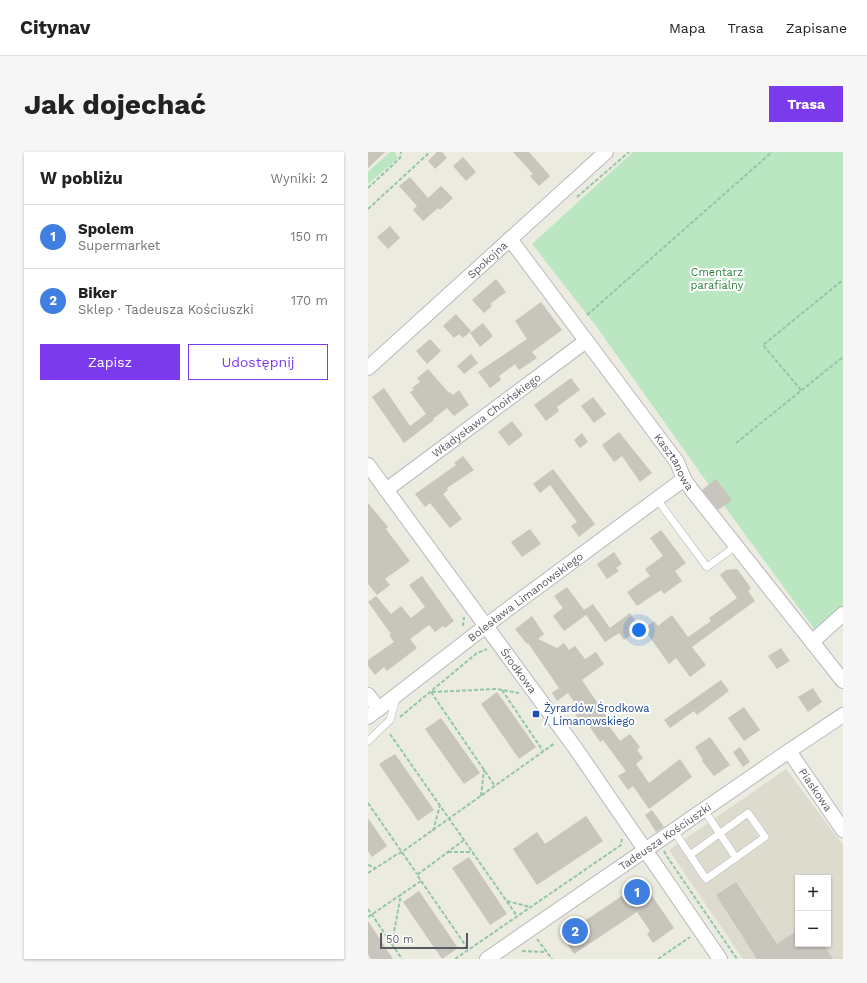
<!DOCTYPE html>
<html lang="pl">
<head>
<meta charset="utf-8">
<style>
	body { margin:0; font-family:"Work Sans",sans-serif; background:#f6f6f6; color:#222 }
	.controls { position:absolute; right:12px; bottom:12px; display:grid; overflow:hidden; border-radius:0px; box-shadow:0 1px 3px #0004 }
	.controls button { width:36px; height:36px; display:grid; place-items:center; padding:0; border:0; border-bottom:1px solid #e0e0e0; background:#fff; color:#222; font:20px sans-serif }
	.scale { position:absolute; left:12px; bottom:10px; width:88px; box-sizing:border-box; padding-left:4px; border:2px solid #585b61; border-top:0; font-size:11px; line-height:14px; white-space:nowrap; color:#585b61; -webkit-text-stroke:3px #fff; paint-order:stroke }
	.you { position:absolute; left:271px; top:478px; width:14px; height:14px; margin:-10px; border:3px solid #fff; border-radius:50%; background:#1a73e8; box-shadow:0 0 0 6px #1a73e833 }
	.badge { display:grid; place-items:center; width:26px; height:26px; border-radius:50%; background:#7c3aed; color:#fff; font-size:13px; font-weight:700 }
	.pin { position:absolute; translate:-50% -50%; border:2px solid #fff; box-shadow:0 1px 4px #0006 }
	.list { margin:0; padding:0; list-style:none }
	h2 { display:flex; justify-content:space-between; align-items:center; height:52px; margin:0; padding:0 16px; font-size:17px }
	h2 small { font-size:13px; font-weight:400; color:#767676 }
	.list li { display:grid; grid-template-columns:26px 1fr auto; gap:12px; align-items:center; box-sizing:border-box; height:64px; padding:0 16px; border-top:1px solid #e0e0e0 }
	.list b { display:block; font-size:15px; white-space:nowrap }
	.list p { margin:0; font-size:13px; white-space:nowrap; color:#767676 }
	.list em { font-size:13px; font-style:normal; color:#767676 }
	.actions { display:flex; gap:8px; padding:12px 16px }
	.actions a { flex:1; padding:9px 0; border:1px solid #7c3aed; border-radius:0px; text-align:center; font-size:14px; color:#7c3aed }
	.actions .main { background:#7c3aed; color:#fff }
	.map { position:relative; flex:none; width:475px; height:807px; overflow:hidden; border-radius:0px }
	header { display:flex; align-items:center; gap:24px; box-sizing:border-box; height:56px; padding:0 20px; background:#fff; border-bottom:1px solid #e0e0e0 }
	header strong { font-size:19px }
	nav { display:flex; gap:22px; margin-inline-start:auto; font-size:14px }
	.intro { display:flex; align-items:center; justify-content:space-between; box-sizing:border-box; height:96px; padding:0 24px }
	h1 { margin:0; font-size:28px }
	.button { padding:10px 18px; border-radius:0px; background:#7c3aed; color:#fff; font-size:14px; font-weight:700 }
	main { display:flex; gap:24px; padding:0 24px }
	aside { flex:1; background:#fff; border-radius:0px; box-shadow:0 1px 3px #0004 }
	.map>svg:first-child { display:block }
	.education { fill:#dcdbce; fill-rule:evenodd }
	.green { fill:#bae6c1 }
	.building { fill:#c7c5bc }
	.lines { fill:none; stroke-linecap:round; stroke-linejoin:round }
	.lane-casing { stroke:#b7b9bf; stroke-width:8 }
	.street-casing { stroke:#b7b9bf; stroke-width:16 }
	.path { stroke:#93c6aa; stroke-width:2; stroke-dasharray:4 2; stroke-linecap:butt }
	.lane { stroke:#fff; stroke-width:7 }
	.street { stroke:#fff; stroke-width:14 }
	.transit-dot { fill:#1a4fb4; stroke:#fff; stroke-width:1.5 }
	.labels { text-anchor:middle; dominant-baseline:central; stroke-width:4; stroke-linejoin:round; paint-order:stroke }
	.street-label { font-size:11px; fill:#585b61; stroke:#fff }
	.park-label { font-size:11px; fill:#2f8140; stroke:#fff }
	.transit-label { font-size:11px; fill:#164399; stroke:#fff; text-anchor:start }
</style>
</head>
<body>
<header>
<strong>Citynav</strong>
<nav><a>Mapa</a><a>Trasa</a><a>Zapisane</a></nav>
</header>
<div class="intro"><h1>Jak dojechać</h1><a class="button">Trasa</a></div>
<main>
<aside>
<h2>W pobliżu<small>Wyniki: 2</small></h2>
<ul class="list">
<li><span class="badge" style="background:#3f7fe0">1</span><div><b>Spolem</b><p>Supermarket</p></div><em>150 m</em></li>
<li><span class="badge" style="background:#3f7fe0">2</span><div><b>Biker</b><p>Sklep · Tadeusza Kościuszki</p></div><em>170 m</em></li>
</ul>
<div class="actions"><a class="main">Zapisz</a><a>Udostępnij</a></div>
</aside>
<div class="map">
<svg width="475" height="807" viewBox="0 0 475 807">
	<rect width="100%" height="100%" fill="#ecebdf"/>
	<!-- education -->
	<path class="education" d="M418,617l57,76v114h-100l-74,-109zM430,726h30v66h-30z"/>
	<!-- green -->
	<g class="green">
		<path d="M22,0h5l3,6 -30,26v-12z"/>
		<path d="M265,0h210v453l-28,25 -106,-145 -113,-159 -64,-82z"/>
	</g>
	<!-- building -->
	<g class="building">
		<path d="M0,0h17l-17,16z"/>
		<path d="M69,0h5l5,6 -12,11 -7,-8z"/>
		<path d="M145,0h16l21,24 -11,10 -9,-10 3,-2z"/>
		<path d="M95,5l13,15 -10,9 -13,-15z"/>
		<path d="M42,25l18,21 13,-12 12,12 -13,12 -2,-2 -15,13 -10,-11 4,-4 -18,-20z"/>
		<path d="M22,74l10,12 -12,11 -11,-12z"/>
		<path d="M128,127l10,13 -16,12 2,2 -8,7 -12,-13z"/>
		<path d="M173,150l21,28 -30,22 5,6 -18,12 -4,-6 -16,12 2,4 -11,8 -12,-16 49,-33 -12,-18z"/>
		<path d="M88,162l15,17 -8,7 -4,-4 -5,4 -11,-12z"/>
		<path d="M115,171l10,13 -13,11 -10,-14z"/>
		<path d="M62,187l11,12 -14,13 -11,-13z"/>
		<path d="M103,202l7,9 -14,11 -7,-8z"/>
		<path d="M60,217l21,24 1,-1 3,3 6,-5 10,15 -15,11 -7,-8 -14,11 1,1 -30,23 -32,-46 12,-9 26,38 16,-12 -16,-22 4,-2 -2,-2 8,-6 -3,-4z"/>
		<path d="M203,226l9,12 -23,17 2,4 -13,10 -12,-16z"/>
		<path d="M225,245l13,17 -12,9 -13,-17z"/>
		<path d="M144,269l11,14 -14,11 -11,-14z"/>
		<path d="M251,280l33,41 -12,9 -18,-26 -8,6 -12,-17z"/>
		<path d="M214,281l6,9 -8,6 -6,-8z"/>
		<path d="M95,304l11,14 -27,18 1,2 -5,4 19,25 -12,9 -20,-25 -5,4 -10,-13 41,-29 -2,-2z"/>
		<path d="M185,317l42,55 -16,13 -8,-11 6,-4 -27,-37 -10,8 -7,-9z"/>
		<path d="M348,327l16,21 -14,10 -16,-20z"/>
		<path d="M0,351l20,24 -2,2 24,32 -25,18 5,6 -13,10 -9,-11z"/>
		<path d="M162,377l11,15 -19,13 -11,-15z"/>
		<path d="M293,378l25,33 -11,8 7,10 -18,13 -3,-4 -24,16 -10,-14 23,-16 -5,-7 18,-13 -13,-18z"/>
		<path d="M246,400l8,12 -6,4 3,3 -12,8 -10,-15z"/>
		<path d="M369,417l14,19 -3,3 7,10 -63,46 14,18 -16,12 -14,-19 -7,6 -25,-35 10,-8 4,5 14,-11 16,22 23,-16 -2,-3 28,-20 -17,-23 6,-5z"/>
		<path d="M54,424l32,45 -9,7 -2,-2 -8,6 -6,-7 -19,14 7,9 -30,23 -3,-4 -9,8 -7,-9v-6l26,-18 -5,-7 2,-1 -23,-32 8,-6 15,18 10,-8 10,12 14,-11 -16,-22z"/>
		<path d="M199,435l17,23 9,-6 17,24 20,-15 10,15 -16,12 -5,-7 -14,9 -19,-27 -22,16 -11,-15 10,-8 -9,-12z"/>
		<path d="M164,464l12,18 -6,5 19,9 7,-5 5,7 6,-4 10,13 11,-7 8,12 -22,16 25,37 -3,2 16,22 10,-7 10,13 -3,3 6,8 -7,6 13,19 31,-24 12,18 -43,32 -16,-23 -5,4 -10,-14 8,-5 -23,-31 -3,2 -16,-24 -4,3 -6,-9 5,-3 -11,-16 -11,8 -5,-8 7,-5 -31,-45 -1,1 -12,-15z"/>
		<path d="M413,496l9,13 -13,8 -9,-13z"/>
		<path d="M353,528l8,11 -32,24 -3,-4 -24,17 -6,-8z"/>
		<path d="M445,536l9,14 -14,10 -10,-15z"/>
		<path d="M129,540l39,55 -17,12 -38,-55z"/>
		<path d="M376,555l16,23 -16,11 -16,-23z"/>
		<path d="M73,566l39,55 -16,11 -39,-55z"/>
		<path d="M342,585l20,28 -16,11 -12,-15 1,-1 -8,-13z"/>
		<path d="M372,595l10,15 -7,5 -10,-15z"/>
		<path d="M27,602l39,56 -16,11 -39,-57z"/>
		<path d="M284,658l12,17 -8,5 -11,-17z"/>
		<path d="M218,664l17,25 -66,44 -24,-36 24,-17 8,12z"/>
		<path d="M0,666l19,28 -15,11 -4,-6z"/>
		<path d="M101,705l38,57 -17,11 -38,-57z"/>
		<path d="M368,730l41,62 21,-14v14h25l10,15h-76l-41,-64z"/>
		<path d="M276,732l30,44 -21,15 -6,-9 3,-3 -13,-19 -63,42 -12,-18 63,-42 1,2z"/>
		<path d="M51,739l39,57 -16,11 -39,-57z"/>
		<path d="M0,769l25,38h-22l-3,-5z"/>
	</g>
	<g class="lines">
		<!-- lane casing -->
		<g class="lane-casing">
			<g id="lane">
				<path d="M288,346l51,69 29,-21"/>
				<path d="M0,589l22,-21 6,-22"/>
				<path d="M336,658l32,48"/>
				<path d="M306,679l32,48 59,-42 -17,-24 -58,42"/>
			</g>
		</g>
		<!-- street casing -->
		<g class="street-casing">
			<g id="street">
				<path id="s1" d="M142,87l167,223 7,17 7,10 152,192"/>
				<path id="s2" d="M0,216l238,-216"/>
				<path id="s3" d="M0,313l208,284 144,210"/>
				<path id="s4" d="M18,338l200,-149"/>
				<path d="M444,490l31,-28"/>
				<path d="M0,543l11,14"/>
				<path id="s5" d="M0,565l136,-105 180,-133"/>
				<path id="s6" d="M421,599l54,79"/>
				<path id="s7" d="M119,807l302,-208 54,-36"/>
			</g>
		</g>
		<!-- path -->
		<g class="path">
			<path d="M0,36l32,-30 1,-6"/>
			<path d="M209,45l52,-45"/>
			<path d="M0,57l62,-57"/>
			<path d="M219,163l185,-163"/>
			<path d="M433,238l-38,-45 80,-65"/>
			<path d="M368,291l107,-86"/>
			<path d="M95,474l1,-9"/>
			<path d="M134,538l41,61"/>
			<path d="M63,540l64,94"/>
			<path d="M64,540l64,-3 23,4"/>
			<path d="M32,565l77,-64 10,-4"/>
			<path d="M22,582l127,182"/>
			<path d="M113,644l3,-27"/>
			<path d="M0,651l49,71"/>
			<path d="M65,679l7,-26"/>
			<path d="M96,688l-47,35 51,74"/>
			<path d="M296,699l6,10"/>
			<path d="M80,700h25"/>
			<path d="M302,709l67,98"/>
			<path d="M0,713l8,3"/>
			<path d="M0,721l28,-18 6,-3 153,-109"/>
			<path d="M139,749l23,6"/>
			<path d="M0,757l34,50"/>
			<path d="M0,765l53,-36"/>
			<path d="M169,787l15,20"/>
			<path d="M24,791l9,-49"/>
			<path d="M154,799l24,1"/>
			<path d="M87,807l166,-114 1,-6"/>
			<path d="M290,807l32,-22"/>
		</g>
		<!-- lane -->
		<use href="#lane" class="lane"/>
		<!-- street -->
		<use href="#street" class="street"/>
	</g>
	<!-- markers -->
	<rect class="transit-dot" x="164" y="558" width="8" height="8" rx="2"/>
	<g class="labels">
		<!-- street labels -->
		<g class="street-label">
			<text stroke="none"><textPath href="#s2" startOffset="161">Spokojna</textPath></text>
			<text stroke="none"><textPath href="#s4" startOffset="125">Władysława Choińskiego</textPath></text>
			<text stroke="none"><textPath href="#s1" startOffset="277">Kasztanowa</textPath></text>
			<text stroke="none"><textPath href="#s5" startOffset="198">Bolesława Limanowskiego</textPath></text>
			<text stroke="none"><textPath href="#s3" startOffset="255">Środkowa</textPath></text>
			<text stroke="none"><textPath href="#s6" startOffset="47">Piaskowa</textPath></text>
			<text stroke="none"><textPath href="#s7" startOffset="216">Tadeusza Kościuszki</textPath></text>
		</g>
		<!-- park labels -->
		<g class="park-label">
			<text x="349" y="120">Cmentarz<tspan x="349" dy="13">parafialny</tspan></text>
		</g>
		<!-- transit labels -->
		<g class="transit-label">
			<text x="176" y="556">Żyrardów Środkowa<tspan x="176" dy="13">/ Limanowskiego</tspan></text>
		</g>
	</g>
</svg>
<div class="controls">
<button>+</button>
<button>−</button>
</div>
<div class="scale">50 m</div>
<div class="you"></div>
<div class="pin badge" style="left:269px;top:740px;background:#3f7fe0">1</div>
<div class="pin badge" style="left:207px;top:779px;background:#3f7fe0">2</div>
</div>
</main>
</body>
</html>
